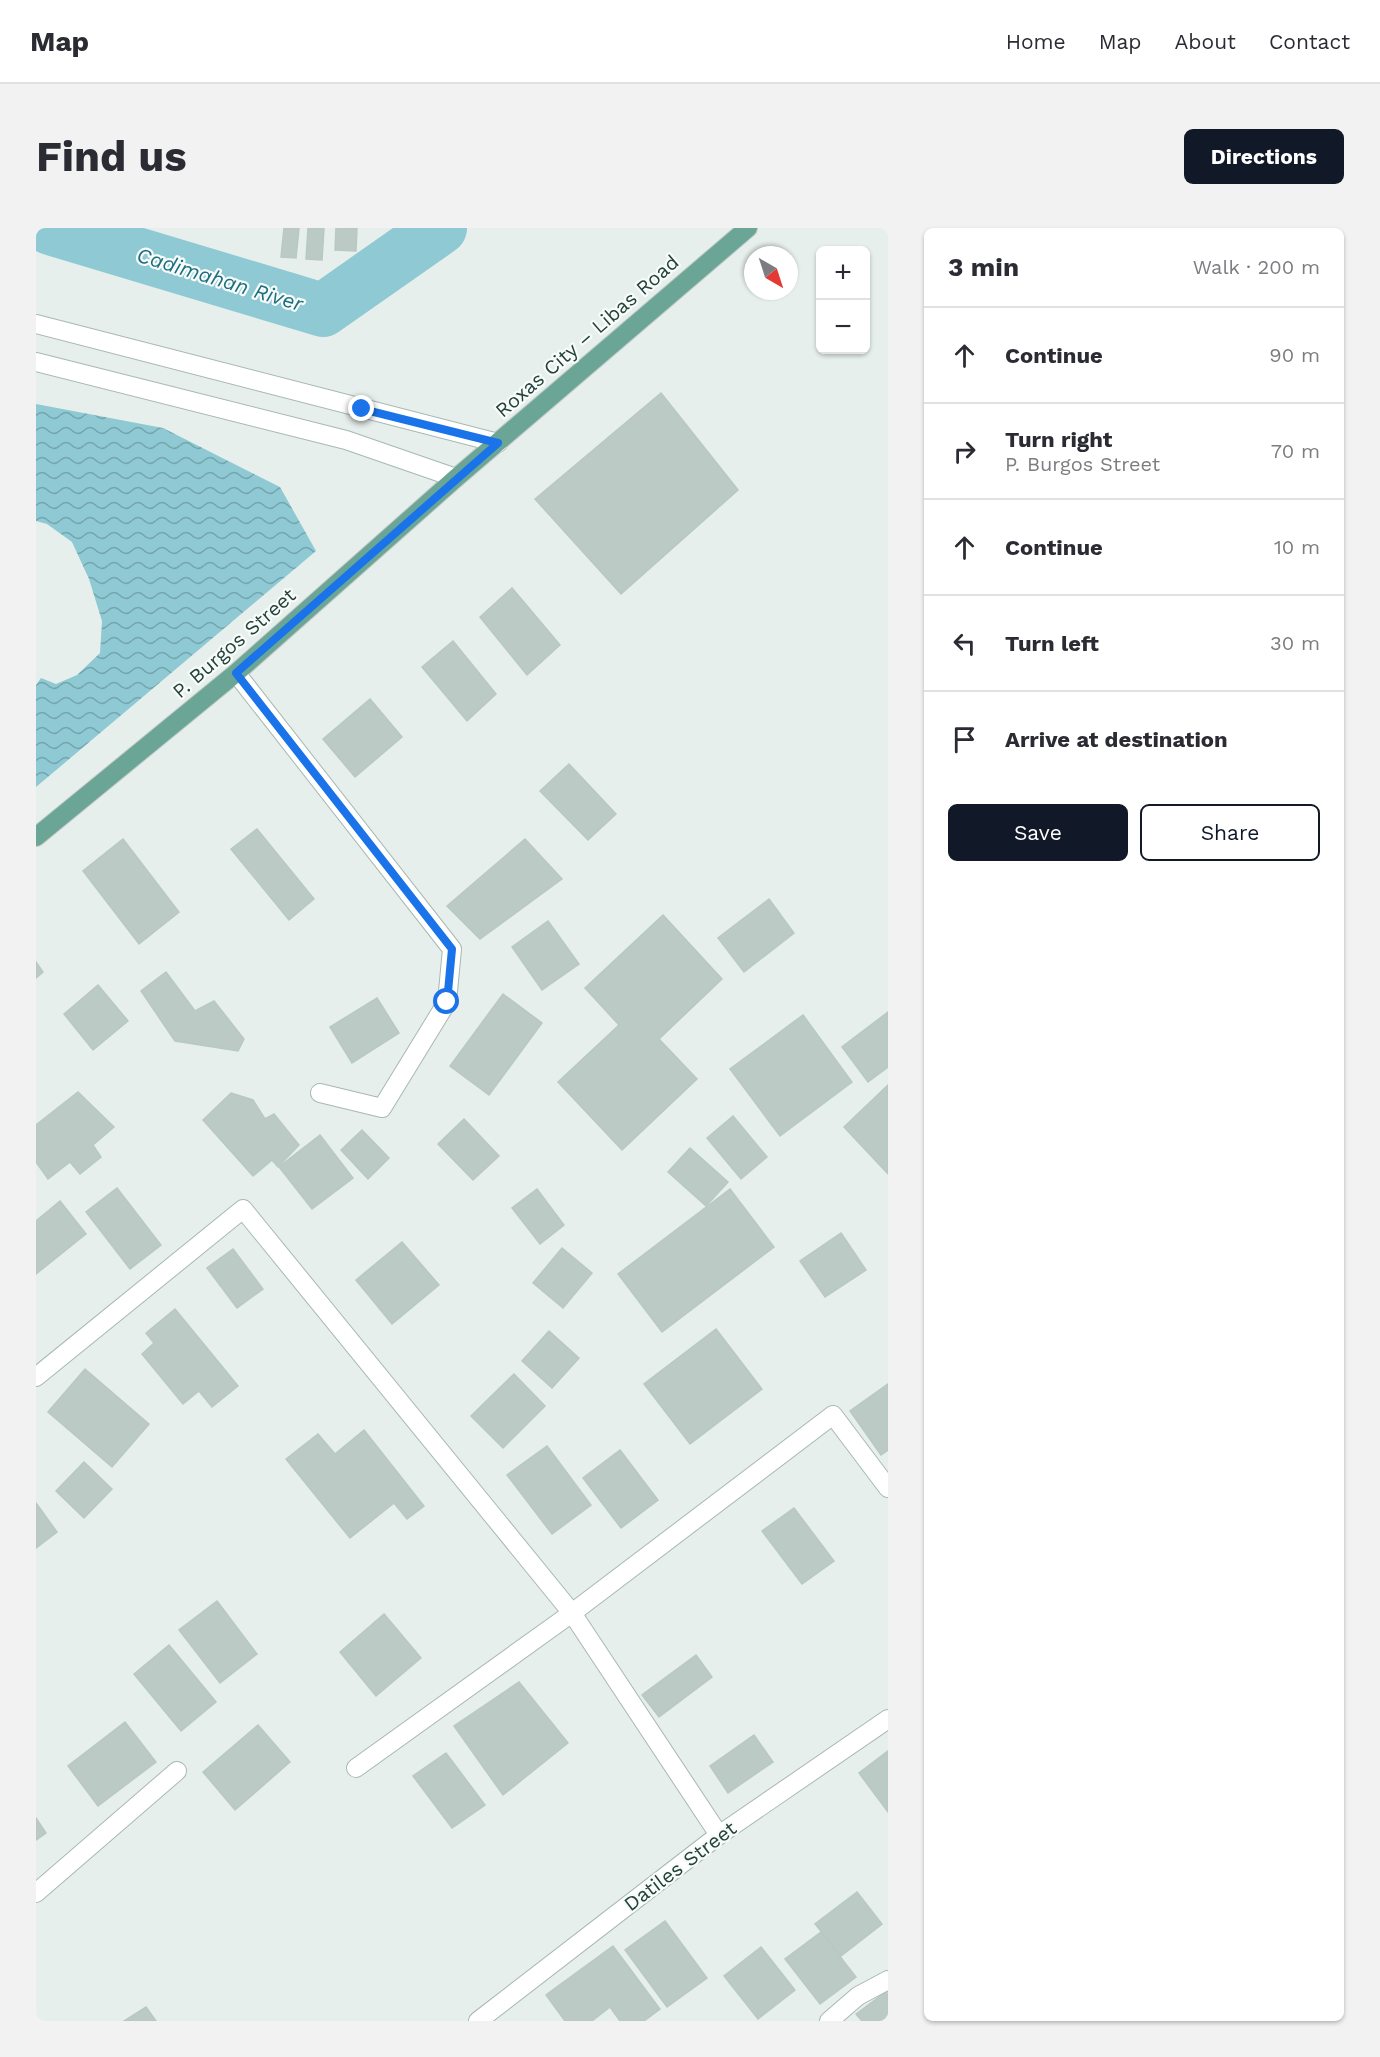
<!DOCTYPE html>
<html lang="en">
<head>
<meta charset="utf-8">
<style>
	body { margin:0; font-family:"Work Sans",sans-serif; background:#f2f2f3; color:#2b2b33 }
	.controls { position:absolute; right:18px; top:18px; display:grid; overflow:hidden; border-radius:9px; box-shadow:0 2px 4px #0004 }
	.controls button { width:54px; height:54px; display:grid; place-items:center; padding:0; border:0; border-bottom:2px solid #e1e1e2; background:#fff; color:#2b2b33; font:30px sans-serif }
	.compass { position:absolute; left:708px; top:18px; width:54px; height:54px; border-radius:50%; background:#fff; box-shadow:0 2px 4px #0004; rotate:141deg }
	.stop { position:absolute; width:18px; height:18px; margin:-14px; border:4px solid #1a73e8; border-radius:50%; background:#fff }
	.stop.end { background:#1a73e8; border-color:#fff; box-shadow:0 2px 6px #0008 }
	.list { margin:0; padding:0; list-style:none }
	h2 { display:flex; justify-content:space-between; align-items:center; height:78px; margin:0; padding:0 24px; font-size:26px }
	h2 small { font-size:20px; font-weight:400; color:#7c7c81 }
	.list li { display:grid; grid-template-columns:39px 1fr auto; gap:18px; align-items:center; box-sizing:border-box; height:96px; padding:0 24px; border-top:2px solid #e1e1e2 }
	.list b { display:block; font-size:22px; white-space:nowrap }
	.list p { margin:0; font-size:20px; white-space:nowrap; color:#7c7c81 }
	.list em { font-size:20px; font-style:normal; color:#7c7c81 }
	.actions { display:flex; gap:12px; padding:18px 24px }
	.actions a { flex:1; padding:14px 0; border:2px solid #111827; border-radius:9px; text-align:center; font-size:21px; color:#111827 }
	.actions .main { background:#111827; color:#fff }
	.icon { flex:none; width:33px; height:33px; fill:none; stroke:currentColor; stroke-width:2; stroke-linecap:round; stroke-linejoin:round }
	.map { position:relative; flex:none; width:852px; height:1793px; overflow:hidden; border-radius:9px }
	header { display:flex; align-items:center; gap:36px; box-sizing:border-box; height:84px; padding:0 30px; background:#fff; border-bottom:2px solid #e1e1e2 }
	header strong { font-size:28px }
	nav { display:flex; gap:33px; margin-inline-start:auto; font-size:21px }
	.intro { display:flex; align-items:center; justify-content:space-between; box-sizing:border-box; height:144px; padding:0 36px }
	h1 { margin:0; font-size:42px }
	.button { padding:15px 27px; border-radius:9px; background:#111827; color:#fff; font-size:21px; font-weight:700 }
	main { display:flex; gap:36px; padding:0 36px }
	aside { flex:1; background:#fff; border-radius:9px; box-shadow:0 2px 4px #0004 }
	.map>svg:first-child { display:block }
	.water { fill:url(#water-waves) }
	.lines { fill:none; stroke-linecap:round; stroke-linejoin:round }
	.river { stroke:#8ec9d4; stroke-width:54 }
	.building { fill:#bbcac4; stroke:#b8c9c2; stroke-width:1.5 }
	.minor-casing { stroke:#a8b8b2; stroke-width:20 }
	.major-casing { stroke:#c2cac8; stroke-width:20 }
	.minor { stroke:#fff; stroke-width:18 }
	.major { stroke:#6aa596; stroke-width:18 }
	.route { stroke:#1a73e8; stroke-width:8 }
	.labels { text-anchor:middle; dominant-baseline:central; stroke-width:4.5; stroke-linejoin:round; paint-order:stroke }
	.street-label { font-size:20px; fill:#24423a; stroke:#f7fbf9 }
	.water-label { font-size:21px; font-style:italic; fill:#1c6f80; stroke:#f7fbf9 }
</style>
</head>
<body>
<header>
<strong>Map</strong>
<nav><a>Home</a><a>Map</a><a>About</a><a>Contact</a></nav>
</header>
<div class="intro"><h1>Find us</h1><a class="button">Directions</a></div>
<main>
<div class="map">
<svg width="852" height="1793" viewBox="0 0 852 1793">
	<defs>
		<pattern id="water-waves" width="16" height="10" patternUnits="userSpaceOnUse" patternTransform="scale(1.5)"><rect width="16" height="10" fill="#8ec9d4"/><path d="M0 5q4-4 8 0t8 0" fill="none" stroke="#74a5ad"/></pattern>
	</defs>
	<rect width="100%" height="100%" fill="#e6efeb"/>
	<!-- water -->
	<path class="water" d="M0,176l127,24 117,59 36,64 -280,236v-102l5,-7 15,6 21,-9 23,-22 2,-32 -13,-42 -17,-37 -25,-18 -11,-3z"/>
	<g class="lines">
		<!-- river -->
		<path class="river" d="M14,0l273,82 117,-82"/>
	</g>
	<!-- building -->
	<g class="building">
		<path d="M248,0h15l-3,30 -15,-1z"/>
		<path d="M272,0h16l-2,32 -16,-1z"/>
		<path d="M300,0h21l-1,23 -21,-1z"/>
		<path d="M625,165l77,97 -117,104 -86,-95z"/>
		<path d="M476,360l48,57 -33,30 -47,-58z"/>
		<path d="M417,413l43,53 -29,27 -45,-54z"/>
		<path d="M334,471l32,38 -47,40 -32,-38z"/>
		<path d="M533,536l47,50 -28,26 -48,-49z"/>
		<path d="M221,601l57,70 -25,21 -58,-71z"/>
		<path d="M87,611l56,73 -40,32 -56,-73z"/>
		<path d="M489,611l37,40 -82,60 -33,-33z"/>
		<path d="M733,671l25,34 -50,39 -26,-34z"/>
		<path d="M627,687l59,64 -63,60 38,40 -75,71 -64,-68 61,-57 -34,-37z"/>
		<path d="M512,693l31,43 -37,26 -30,-43z"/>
		<path d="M0,734l7,10 -7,6z"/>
		<path d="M130,744l29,39 19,-10 30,38 -6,12 -63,-10 -34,-50z"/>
		<path d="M62,757l30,36 -35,29 -29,-36z"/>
		<path d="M467,766l39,29 -53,72 -39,-29z"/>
		<path d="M341,770l22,35 -47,30 -22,-36z"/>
		<path d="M852,784v55l-20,15 -26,-35z"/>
		<path d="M767,787l49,67 -72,54 -50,-67z"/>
		<path d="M852,857v89l-44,-47z"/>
		<path d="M42,864l36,35 -21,18 8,12 -21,17 -10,-12 -22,17 -12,-17v-37z"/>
		<path d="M195,865l22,7 12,19 9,-5 25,31 -21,22 -6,-7 -19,16 -50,-56z"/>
		<path d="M697,888l34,41 -26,22 -34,-41z"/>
		<path d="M428,891l35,37 -26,24 -35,-36z"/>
		<path d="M326,902l27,28 -21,21 -27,-29z"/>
		<path d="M284,907l33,43 -41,31 -33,-42z"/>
		<path d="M654,920l38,34 -22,24 -38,-34z"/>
		<path d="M81,960l44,57 -31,24 -44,-57z"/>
		<path d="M501,961l27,36 -24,19 -28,-36z"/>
		<path d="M694,961l44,58 -112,85 -44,-58z"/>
		<path d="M24,973l26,33 -50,40v-53z"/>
		<path d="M805,1005l25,37 -41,27 -25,-36z"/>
		<path d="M366,1014l37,43 -47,39 -36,-44z"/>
		<path d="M526,1020l30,25 -29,35 -30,-25z"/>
		<path d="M197,1021l30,40 -26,19 -30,-40z"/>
		<path d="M139,1081l63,77 -26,21 -13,-16 -16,13 -41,-50 12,-11 -8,-10z"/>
		<path d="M680,1101l46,60 -72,55 -46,-60z"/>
		<path d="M513,1103l30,27 -27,30 -30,-27z"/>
		<path d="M49,1141l64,55 -37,43 -64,-55z"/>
		<path d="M478,1146l31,32 -42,42 -32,-32z"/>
		<path d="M852,1156v66l-7,5 -31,-44z"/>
		<path d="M328,1202l60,76 -17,13 -13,-16 -44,35 -64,-79 32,-25 17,20z"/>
		<path d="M511,1218l44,59 -39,29 -45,-59z"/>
		<path d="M584,1222l38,50 -37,28 -38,-50z"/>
		<path d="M48,1234l28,27 -28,29 -28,-27z"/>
		<path d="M0,1275l21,29 -21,16z"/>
		<path d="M758,1280l40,53 -32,23 -40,-53z"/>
		<path d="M181,1373l40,53 -37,29 -41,-53z"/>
		<path d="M348,1386l37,44 -45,38 -36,-44z"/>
		<path d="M133,1417l47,57 -35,29 -47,-57z"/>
		<path d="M660,1427l16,22 -53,40 -17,-22z"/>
		<path d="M483,1454l49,61 -65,52 -49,-69z"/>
		<path d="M89,1494l31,40 -58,44 -30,-40z"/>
		<path d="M222,1497l32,37 -55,48 -32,-38z"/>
		<path d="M718,1507l19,27 -45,31 -18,-27z"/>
		<path d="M852,1523v61l-29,-39z"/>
		<path d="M410,1525l39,52 -33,23 -39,-52z"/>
		<path d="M0,1590l10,15 -10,7z"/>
		<path d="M821,1664l25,32 -41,32 -26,-32z"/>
		<path d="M629,1693l42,57 -40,29 -42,-57z"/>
		<path d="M785,1704l35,45 -36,27 -35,-45z"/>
		<path d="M577,1718l47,63 -16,12h-24l-10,-14 -18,14h-27l-19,-26z"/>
		<path d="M725,1719l34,43 -37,29 -34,-43z"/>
		<path d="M851,1763l1,30h-26l-6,-7z"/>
		<path d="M110,1779l10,14h-32z"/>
	</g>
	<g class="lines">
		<!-- minor casing -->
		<g class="minor-casing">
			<g id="minor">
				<path d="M0,96l462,119"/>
				<path d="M0,134l310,78 110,38"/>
				<path d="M200,445l216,276 -5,53 -65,106 -62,-15"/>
				<path d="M0,1149l207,-168 329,404 147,222"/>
				<path d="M320,1540l216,-155 261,-198 55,73"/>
				<path d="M0,1665l141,-122"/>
				<path d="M442,1793l241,-186 169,-116"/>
				<path d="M793,1793l29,-25 30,-16"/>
			</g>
		</g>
		<!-- major casing -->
		<g class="major-casing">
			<path id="major" d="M0,609l200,-164 220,-195 292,-250"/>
		</g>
		<!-- minor -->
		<use href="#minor" class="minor"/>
		<!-- major -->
		<use href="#major" class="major"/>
	</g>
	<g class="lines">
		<!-- route -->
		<path class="route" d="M326,181l136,34 -262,230 216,276 -5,53"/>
	</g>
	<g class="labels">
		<!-- street labels -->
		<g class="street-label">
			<text transform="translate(551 108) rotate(-41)">Roxas City – Libas Road</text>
			<text transform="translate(198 415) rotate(-41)">P. Burgos Street</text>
			<text transform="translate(644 1638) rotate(-37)">Datiles Street</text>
		</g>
		<!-- water labels -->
		<g class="water-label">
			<text transform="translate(184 51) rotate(17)">Cadimahan River</text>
		</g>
	</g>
</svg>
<div class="controls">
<button>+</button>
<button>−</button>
</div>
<svg class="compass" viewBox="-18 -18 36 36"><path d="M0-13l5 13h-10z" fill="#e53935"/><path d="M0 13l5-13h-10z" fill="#7c7c81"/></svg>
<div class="stop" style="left:411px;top:774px"></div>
<div class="stop end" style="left:326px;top:181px"></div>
</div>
<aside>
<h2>3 min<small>Walk · 200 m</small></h2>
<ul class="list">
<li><svg class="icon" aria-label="ahead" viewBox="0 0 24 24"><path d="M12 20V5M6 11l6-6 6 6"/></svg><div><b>Continue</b></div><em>90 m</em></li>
<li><svg class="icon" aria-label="right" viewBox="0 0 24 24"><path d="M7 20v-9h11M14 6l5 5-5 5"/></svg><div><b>Turn right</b><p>P. Burgos Street</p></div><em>70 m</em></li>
<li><svg class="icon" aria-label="ahead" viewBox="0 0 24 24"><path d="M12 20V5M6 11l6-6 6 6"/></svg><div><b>Continue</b></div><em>10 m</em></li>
<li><svg class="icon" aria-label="left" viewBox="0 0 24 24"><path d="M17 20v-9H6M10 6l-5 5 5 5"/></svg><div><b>Turn left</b></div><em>30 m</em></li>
<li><svg class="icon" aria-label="arrive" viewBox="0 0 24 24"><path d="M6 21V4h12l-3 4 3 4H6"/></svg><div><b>Arrive at destination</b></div></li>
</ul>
<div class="actions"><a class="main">Save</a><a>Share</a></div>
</aside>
</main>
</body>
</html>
